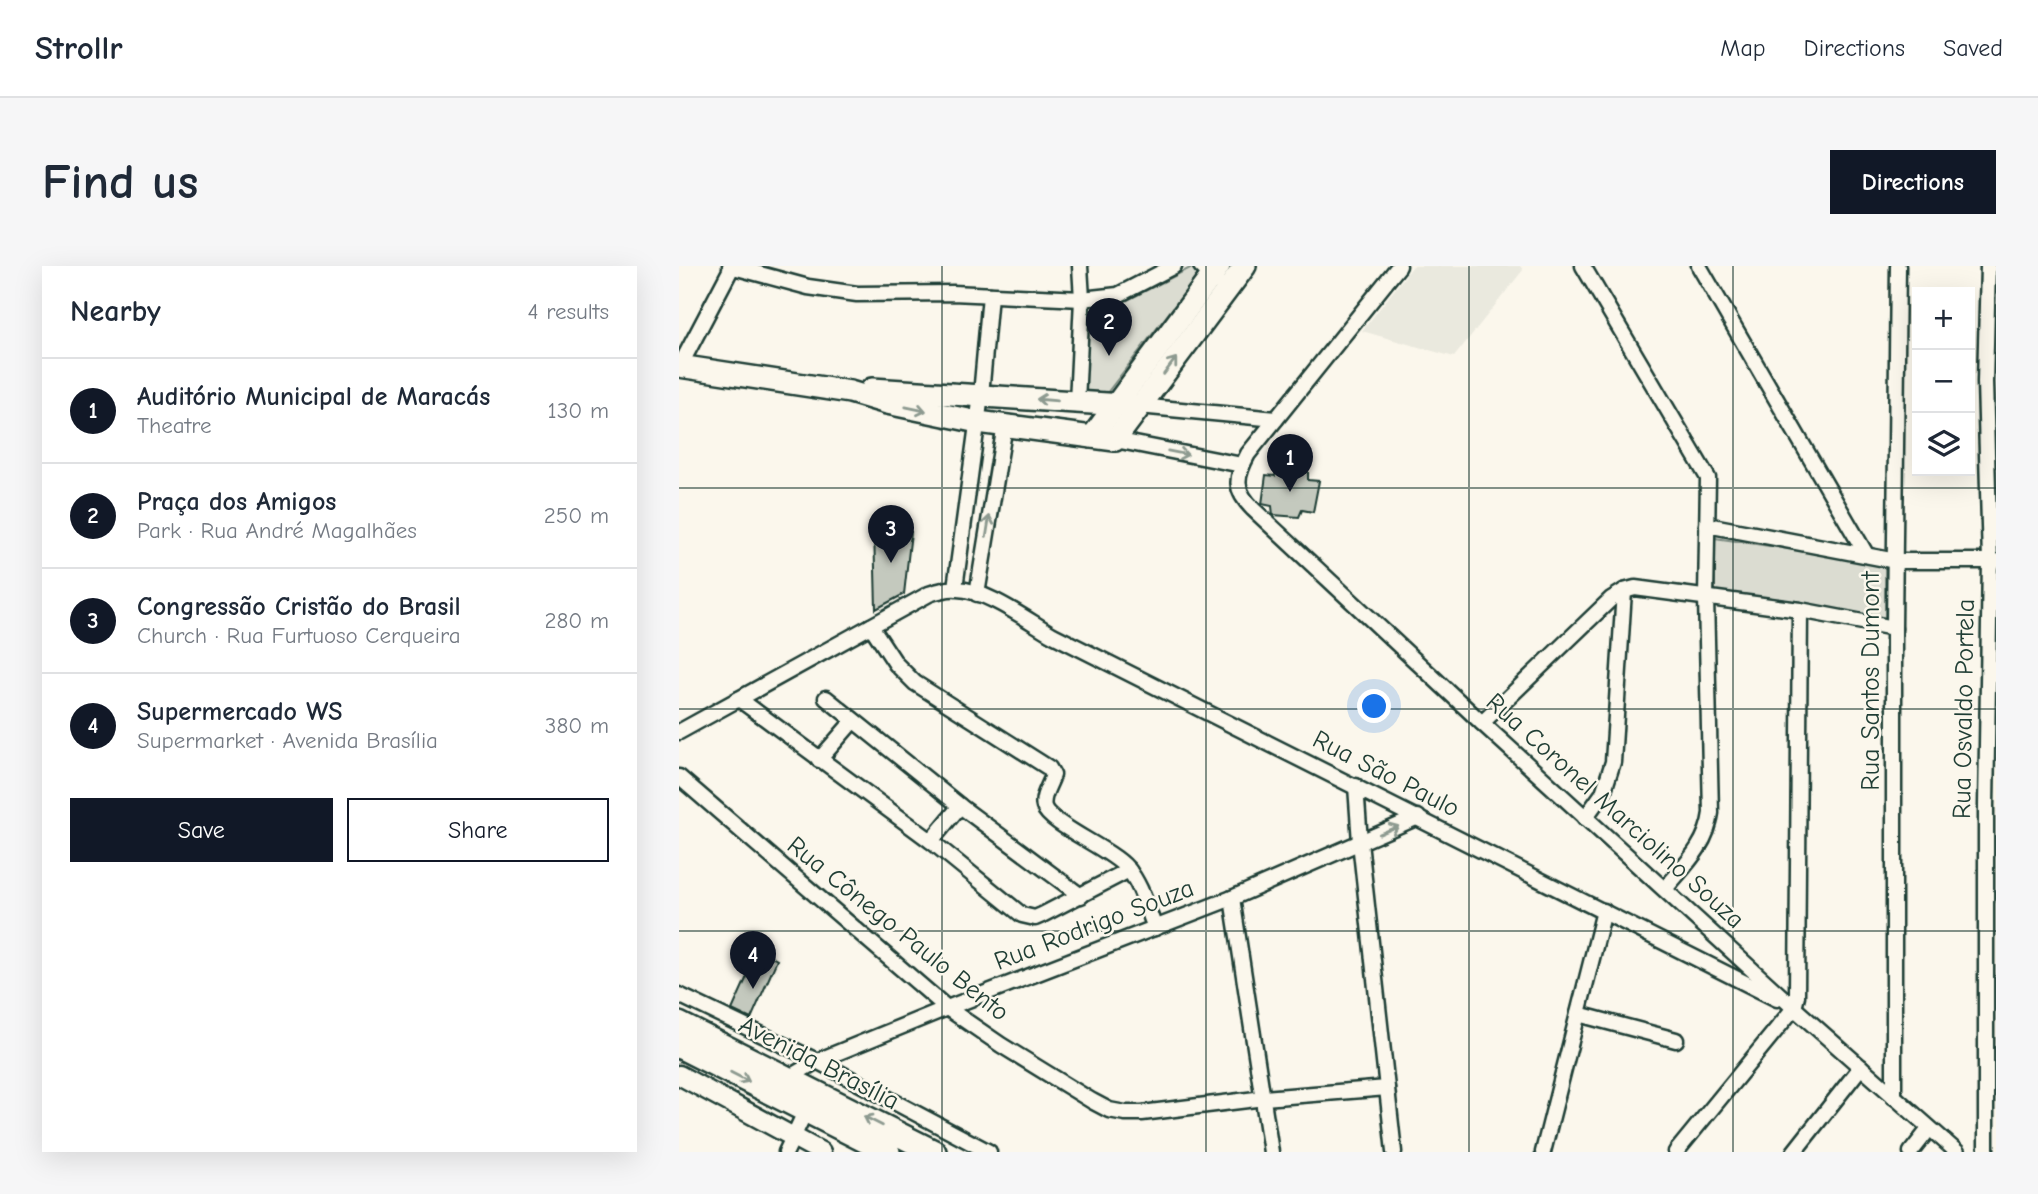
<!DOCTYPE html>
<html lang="en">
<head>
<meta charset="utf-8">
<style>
	body { margin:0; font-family:"Comic Neue",sans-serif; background:#f6f6f7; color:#1f2937 }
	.controls { position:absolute; right:21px; top:21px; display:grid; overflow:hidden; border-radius:0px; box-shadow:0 7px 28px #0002 }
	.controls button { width:63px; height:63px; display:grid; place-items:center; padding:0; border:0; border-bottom:2px solid #e0e1e3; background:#fff; color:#1f2937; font:35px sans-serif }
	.you { position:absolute; left:696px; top:441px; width:24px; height:24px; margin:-18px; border:5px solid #fff; border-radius:50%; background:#1a73e8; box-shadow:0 0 0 10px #1a73e833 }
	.badge { display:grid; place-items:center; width:46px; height:46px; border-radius:50%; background:#111827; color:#fff; font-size:23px; font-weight:700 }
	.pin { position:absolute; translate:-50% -58px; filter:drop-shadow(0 2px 4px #0008) }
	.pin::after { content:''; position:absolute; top:37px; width:24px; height:21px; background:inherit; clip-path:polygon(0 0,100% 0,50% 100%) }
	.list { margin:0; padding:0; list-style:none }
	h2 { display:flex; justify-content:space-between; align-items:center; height:91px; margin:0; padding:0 28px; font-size:30px }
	h2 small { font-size:23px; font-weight:400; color:#747a83 }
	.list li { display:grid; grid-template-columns:46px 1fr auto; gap:21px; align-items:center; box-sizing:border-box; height:105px; padding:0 28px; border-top:2px solid #e0e1e3 }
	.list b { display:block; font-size:26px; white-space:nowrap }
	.list p { margin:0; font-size:23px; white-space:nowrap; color:#747a83 }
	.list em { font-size:23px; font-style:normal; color:#747a83 }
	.actions { display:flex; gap:14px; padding:21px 28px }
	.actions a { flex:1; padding:16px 0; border:2px solid #111827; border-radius:0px; text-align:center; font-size:24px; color:#111827 }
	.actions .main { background:#111827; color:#fff }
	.icon { flex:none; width:38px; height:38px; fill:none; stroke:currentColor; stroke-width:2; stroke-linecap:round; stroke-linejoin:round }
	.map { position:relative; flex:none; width:1317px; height:886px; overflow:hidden; border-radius:0px }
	header { display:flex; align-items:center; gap:42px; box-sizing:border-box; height:98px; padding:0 35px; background:#fff; border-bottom:2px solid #e0e1e3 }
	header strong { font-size:33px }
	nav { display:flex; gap:38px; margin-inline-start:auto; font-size:24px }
	.intro { display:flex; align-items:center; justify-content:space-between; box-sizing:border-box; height:168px; padding:0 42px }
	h1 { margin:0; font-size:49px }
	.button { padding:18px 32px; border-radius:0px; background:#111827; color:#fff; font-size:24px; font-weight:700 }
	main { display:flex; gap:42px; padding:0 42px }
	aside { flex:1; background:#fff; border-radius:0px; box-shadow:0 7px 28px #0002 }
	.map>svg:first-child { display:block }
	.built { fill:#eae9de }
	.green { fill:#dbdcd1; stroke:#7d8c82; stroke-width:2 }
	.building { fill:#c4c9be; stroke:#1f3d34; stroke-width:2 }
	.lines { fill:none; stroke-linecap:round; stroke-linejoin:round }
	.minor-casing { stroke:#1f3d34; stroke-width:19 }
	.tertiary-casing { stroke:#1f3d34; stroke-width:23 }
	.secondary-casing { stroke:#1f3d34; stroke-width:26 }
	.primary-casing { stroke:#1f3d34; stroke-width:28 }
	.minor { stroke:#fbf7ec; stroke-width:14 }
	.tertiary { stroke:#fbf7ec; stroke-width:18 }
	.secondary { stroke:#fbf7ec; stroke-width:21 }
	.primary { stroke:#fbf7ec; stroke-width:23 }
	.oneway { stroke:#8d9a90 }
	.grid { fill:none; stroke:#1f3d34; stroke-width:2; stroke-opacity:0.55 }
	.labels { text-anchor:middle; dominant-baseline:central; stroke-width:5; stroke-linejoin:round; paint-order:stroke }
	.street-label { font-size:26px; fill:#1f3d34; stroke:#fbf7ec }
</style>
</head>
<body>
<header>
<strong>Strollr</strong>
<nav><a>Map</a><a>Directions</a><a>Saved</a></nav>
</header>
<div class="intro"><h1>Find us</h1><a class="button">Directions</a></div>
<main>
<aside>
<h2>Nearby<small>4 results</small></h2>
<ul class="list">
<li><span class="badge">1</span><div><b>Auditório Municipal de Maracás</b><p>Theatre</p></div><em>130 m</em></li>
<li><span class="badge">2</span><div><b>Praça dos Amigos</b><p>Park · Rua André Magalhães</p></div><em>250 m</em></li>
<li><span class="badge">3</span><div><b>Congressão Cristão do Brasil</b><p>Church · Rua Furtuoso Cerqueira</p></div><em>280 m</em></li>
<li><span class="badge">4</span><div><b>Supermercado WS</b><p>Supermarket · Avenida Brasília</p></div><em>380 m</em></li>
</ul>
<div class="actions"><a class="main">Save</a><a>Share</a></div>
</aside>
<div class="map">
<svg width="1317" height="886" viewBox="0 0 1317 886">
	<rect width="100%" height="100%" fill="#fbf7ec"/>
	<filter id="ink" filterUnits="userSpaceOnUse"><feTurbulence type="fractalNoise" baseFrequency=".0143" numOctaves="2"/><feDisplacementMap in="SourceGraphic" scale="14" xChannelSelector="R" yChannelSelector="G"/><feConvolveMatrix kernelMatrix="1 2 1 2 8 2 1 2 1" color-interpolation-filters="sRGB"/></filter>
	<g filter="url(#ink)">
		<!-- built -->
		<path class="built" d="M734,0h107l3,4 -69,87 -92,-26z"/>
		<!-- green -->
		<g class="green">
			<path d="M515,0h11l-102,132 -23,2 6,-86 4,-4h18z"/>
			<path d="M1036,272l170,25v57l-170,-29z"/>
		</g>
		<!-- building -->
		<g class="building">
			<path d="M598,201l31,5v8l11,1 -6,31 -11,-2 -3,7 -26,-2 -1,-9 -10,-2 4,-29 9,1z"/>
			<path d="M195,262l37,4 -7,62 -28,15z"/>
			<path d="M80,684l18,10 -26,59 -19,-9z"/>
		</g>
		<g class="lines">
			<!-- minor casing -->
			<g class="minor-casing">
				<g id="minor">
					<path d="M51,0l78,21 49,7 96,-1 129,6 36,-4 56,-29"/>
					<path d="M522,0l17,16"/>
					<path d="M720,0l-151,188c-13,24 -14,36 5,55l229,214 312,285 163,144"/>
					<path d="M904,0l125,212 -2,120 5,215c-4,32 -26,52 -46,76"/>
					<path d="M1020,0l167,288"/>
					<path d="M1,100l52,-99"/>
					<path d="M398,136l5,-103 -2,-33"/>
					<path d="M460,140l137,13"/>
					<path d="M436,174l127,25"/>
					<path d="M1028,259l189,36h100"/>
					<path d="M276,322l26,-193 9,-100"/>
					<path d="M298,328l28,-169"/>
					<path d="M192,360l25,38 19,19 134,85 4,7c-3,10 -12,22 -9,32 5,17 67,42 83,61 14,16 20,40 28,60"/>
					<path d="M147,432l134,108 121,90"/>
					<path d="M60,433l192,142 91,74 13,3 7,-3 87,-45"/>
					<path d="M803,457l129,-124 13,-8 11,-3 165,22 94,18"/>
					<path d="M0,466l250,-138c9,-3 18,-6 28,-5 30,1 70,31 96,46l724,364"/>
					<path d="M140,494l34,-39"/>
					<path d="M0,511l268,231 54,37 91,56 17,9 16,3h17l122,-15 123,-10"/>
					<path d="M677,520l4,56 34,310"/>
					<path d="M906,552l18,-25 10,-31 11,-171"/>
					<path d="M252,575l29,-35"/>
					<path d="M553,632l39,254"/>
					<path d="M0,729l138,66 172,91"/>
					<path d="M899,748l98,26"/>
					<path d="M109,812l29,-17 130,-53 285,-110 186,-81"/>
					<path d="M1215,831v-469l4,-362"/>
					<path d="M107,886l20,-42"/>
					<path d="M864,886l61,-241"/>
					<path d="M997,886l118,-144 3,-12 3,-386"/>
					<path d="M1115,886l67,-85"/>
					<path d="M1232,886l18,-23"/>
					<path d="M1307,886v-346l4,-245 -5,-179 3,-116"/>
				</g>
			</g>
			<!-- tertiary casing -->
			<g class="tertiary-casing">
				<path id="tertiary" d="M0,809l142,77"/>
			</g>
			<!-- secondary casing -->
			<g class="secondary-casing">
				<g id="secondary">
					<path d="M0,100l171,26 37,11 91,19 137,18 130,-174"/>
					<path d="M193,123l267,17"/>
					<path d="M413,171l127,-171"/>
				</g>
			</g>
			<!-- primary casing -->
			<g class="primary-casing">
				<g id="primary">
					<path d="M0,758l255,128"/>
					<path d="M0,780l209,106"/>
				</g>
			</g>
			<!-- minor -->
			<use href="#minor" class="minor"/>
			<!-- tertiary -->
			<use href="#tertiary" class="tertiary"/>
			<!-- secondary -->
			<use href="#secondary" class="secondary"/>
			<!-- primary -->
			<use href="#primary" class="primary"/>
		</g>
		<!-- one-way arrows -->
		<defs><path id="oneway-shaft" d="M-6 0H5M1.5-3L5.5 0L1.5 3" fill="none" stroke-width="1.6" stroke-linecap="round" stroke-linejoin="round" transform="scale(1.75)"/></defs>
		<g class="oneway">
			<use href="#oneway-shaft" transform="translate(491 100) rotate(-53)"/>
			<use href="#oneway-shaft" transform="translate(368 134) rotate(-175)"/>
			<use href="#oneway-shaft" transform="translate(237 143) rotate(12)"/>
			<use href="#oneway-shaft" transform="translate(499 187) rotate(11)"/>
			<use href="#oneway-shaft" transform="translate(309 260) rotate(-81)"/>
			<use href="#oneway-shaft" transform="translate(710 564) rotate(-23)"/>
			<use href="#oneway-shaft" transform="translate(61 811) rotate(27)"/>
			<use href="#oneway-shaft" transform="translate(194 855) rotate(-153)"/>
		</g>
	</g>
	<!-- grid -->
	<path class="grid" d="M263,0v886M527,0v886M790,0v886M1054,0v886M0,222h1317M0,443h1317M0,665h1317"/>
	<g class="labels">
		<!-- street labels -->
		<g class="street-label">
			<text transform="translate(1192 415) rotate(-90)">Rua Santos Dumont</text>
			<text transform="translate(1285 443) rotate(-89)">Rua Osvaldo Portela</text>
			<text transform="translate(707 508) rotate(27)">Rua São Paulo</text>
			<text transform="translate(936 545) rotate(42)">Rua Coronel Marciolino Souza</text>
			<text transform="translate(415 659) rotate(-21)">Rua Rodrigo Souza</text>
			<text transform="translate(219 663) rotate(39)">Rua Cônego Paulo Bento</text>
			<text transform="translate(140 797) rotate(27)">Avenida Brasília</text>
		</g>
	</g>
</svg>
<div class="controls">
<button>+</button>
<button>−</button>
<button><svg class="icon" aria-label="layers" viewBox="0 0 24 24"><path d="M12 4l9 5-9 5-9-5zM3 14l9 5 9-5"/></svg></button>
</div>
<div class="you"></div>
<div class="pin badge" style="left:611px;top:226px">1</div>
<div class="pin badge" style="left:430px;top:90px">2</div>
<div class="pin badge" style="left:212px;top:297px">3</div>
<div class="pin badge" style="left:74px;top:723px">4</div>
</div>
</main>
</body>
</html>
